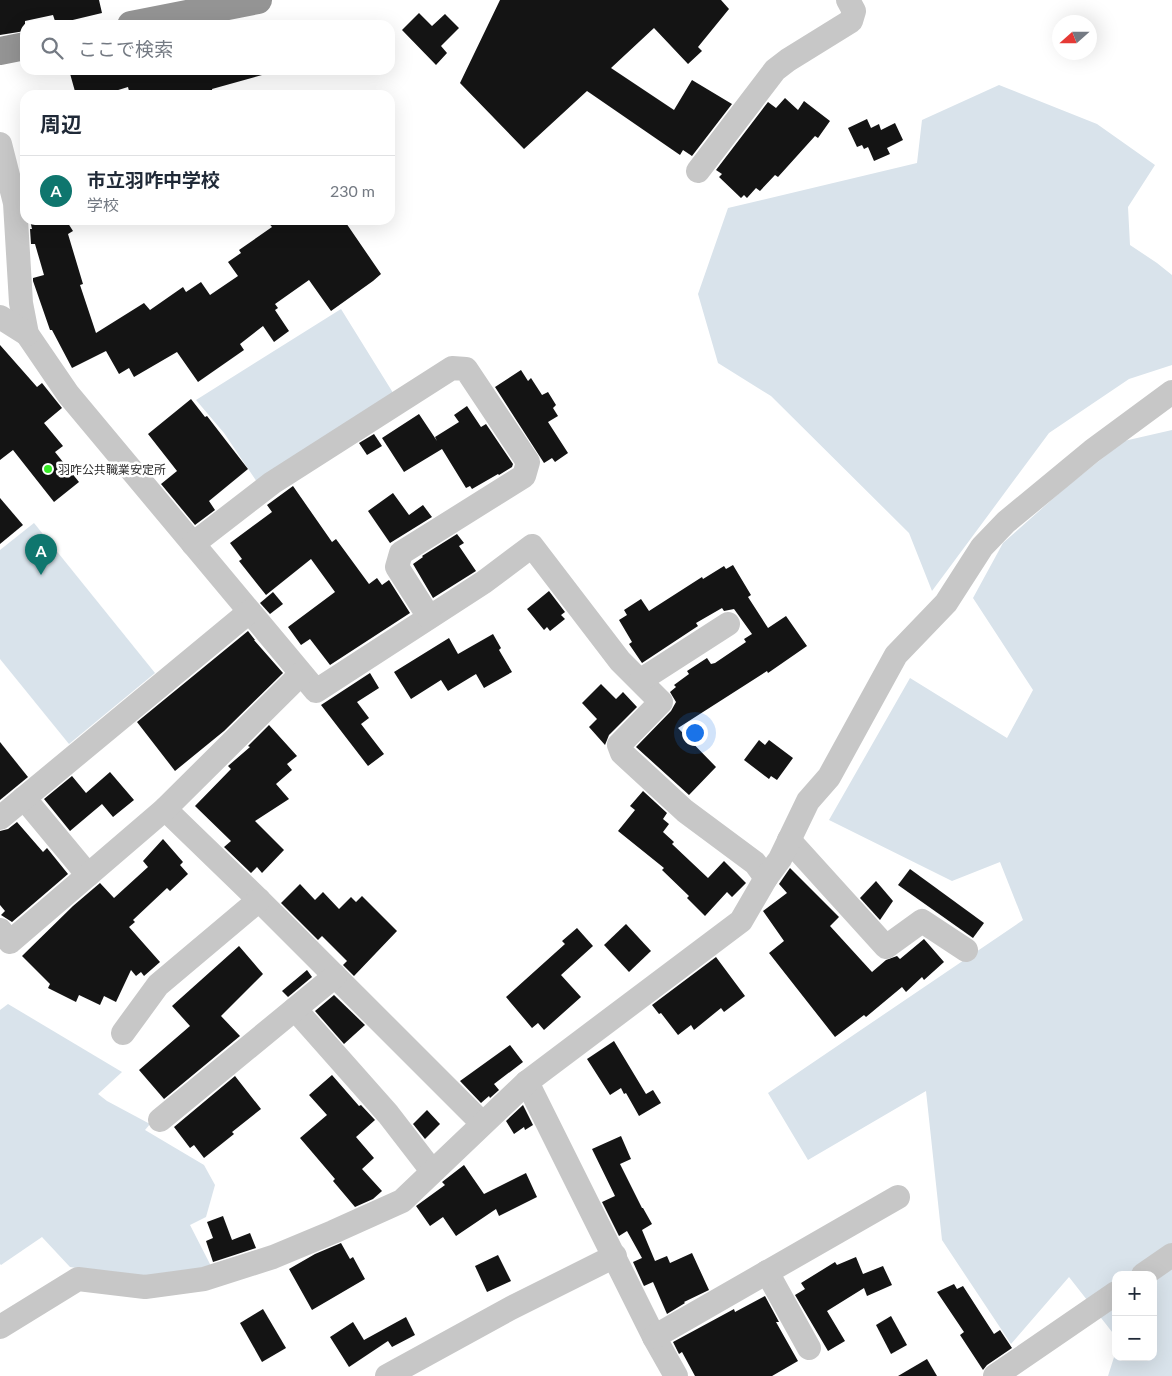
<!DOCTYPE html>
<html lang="ja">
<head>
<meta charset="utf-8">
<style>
	body { margin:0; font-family:Lato,"Noto Sans JP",sans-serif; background:#f6f6f7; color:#1f2937 }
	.controls { position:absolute; right:15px; bottom:15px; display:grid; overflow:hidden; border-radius:10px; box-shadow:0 5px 20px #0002 }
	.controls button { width:45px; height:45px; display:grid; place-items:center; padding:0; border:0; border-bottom:1px solid #e0e1e3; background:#fff; color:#1f2937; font:25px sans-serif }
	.compass { position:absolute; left:1052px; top:15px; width:45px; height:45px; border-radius:50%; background:#fff; box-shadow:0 5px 20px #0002; rotate:249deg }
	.you { position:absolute; left:694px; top:732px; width:18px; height:18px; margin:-12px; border:4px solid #fff; border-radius:50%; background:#1a73e8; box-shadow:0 0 0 8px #1a73e833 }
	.badge { display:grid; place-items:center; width:32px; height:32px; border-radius:50%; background:#0f766e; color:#fff; font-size:16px; font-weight:700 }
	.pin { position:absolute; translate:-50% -41px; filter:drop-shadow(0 1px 2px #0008) }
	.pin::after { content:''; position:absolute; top:26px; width:18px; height:15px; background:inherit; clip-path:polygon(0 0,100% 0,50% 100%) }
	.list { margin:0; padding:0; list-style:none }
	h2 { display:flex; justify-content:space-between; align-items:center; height:65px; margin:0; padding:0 20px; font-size:21px }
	h2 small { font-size:16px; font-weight:400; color:#747a83 }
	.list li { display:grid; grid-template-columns:32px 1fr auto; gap:15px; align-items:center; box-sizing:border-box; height:70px; padding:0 20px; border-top:1px solid #e0e1e3 }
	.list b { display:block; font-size:19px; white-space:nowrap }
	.list p { margin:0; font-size:16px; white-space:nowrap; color:#747a83 }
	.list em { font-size:16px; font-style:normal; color:#747a83 }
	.icon { flex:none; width:28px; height:28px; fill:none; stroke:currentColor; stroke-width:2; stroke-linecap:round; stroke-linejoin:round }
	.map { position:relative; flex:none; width:1172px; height:1376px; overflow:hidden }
	.search { position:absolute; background:#fff; box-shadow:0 5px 20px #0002; left:20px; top:20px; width:375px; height:55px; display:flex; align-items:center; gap:12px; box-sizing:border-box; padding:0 18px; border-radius:15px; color:#747a83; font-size:19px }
	.panel { position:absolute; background:#fff; box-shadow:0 5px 20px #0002; left:20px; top:90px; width:375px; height:135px; border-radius:15px }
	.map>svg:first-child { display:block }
	.green { fill:#d9e3eb }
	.building { fill:#141414 }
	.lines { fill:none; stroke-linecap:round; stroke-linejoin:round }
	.street { stroke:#c7c7c7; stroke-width:24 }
	.highway { stroke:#949494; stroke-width:28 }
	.poi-dot { fill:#37eb27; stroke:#fff; stroke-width:2 }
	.labels { text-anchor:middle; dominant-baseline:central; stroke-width:5; stroke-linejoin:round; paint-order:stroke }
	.poi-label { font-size:12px; fill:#2d2d2d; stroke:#fff; text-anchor:start }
</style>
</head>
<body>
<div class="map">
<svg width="1172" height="1376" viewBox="0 0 1172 1376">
	<rect width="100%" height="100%" fill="#fff"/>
	<!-- green -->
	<g class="green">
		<path d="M999,85l98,39 58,41 -27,42 2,38 27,18 15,12v90l-43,14 -80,54 -117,158 -23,-58 -138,-137 -53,-33 -20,-69 30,-86 189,-45 5,-43z"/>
		<path d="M341,309l54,87 -138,86 -33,-49 -28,-33z"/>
		<path d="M1172,430v946h-64l8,-25v6h37v-82h-37v62l-47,-60 -58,67 -69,-104 -16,-149 -118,69 -40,-67 255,-173 -23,-58 -48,19 -123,-61 81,-142 97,60 26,-48 -60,-92 30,-55 62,-55 59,-47z"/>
		<path d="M34,523l121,150 -86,71 -69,-85v-109z"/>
		<path d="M8,1004l114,68 -24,22 9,7 43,23 -5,6 59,35 11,20 -9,32 -16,8 22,43 -70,11 -72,-12 -28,-30 -41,28 -1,-1v-254z"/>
	</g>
	<!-- building -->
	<g class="building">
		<path d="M0,0h99l3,13 -46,11 -3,-9 -28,6v10l-25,4z"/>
		<path d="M500,0h221l8,9 -31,38 4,4 -14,13 -34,-36 -43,40 63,42 18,-30 40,24 -40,52 -9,-6 -3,5 -93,-64 -63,58 -64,-66z"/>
		<path d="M419,13l13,13 13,-12 14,14 -18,18 6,7 -11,12 -34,-35z"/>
		<path d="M69,70h192l1,5 -50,14 1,6h-83l-2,-8 -26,8h-26z"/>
		<path d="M785,98l13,12 6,-9 26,20 -12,17 -3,-2 -37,41 -3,-2 -15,16 -4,-3 -9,10 -3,-3 -3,3 -22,-21 3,-3 -6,-4 52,-68 8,6z"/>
		<path d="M867,119l4,9 8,-4 2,6 14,-7 8,17 -16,8 3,6 -16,7 -6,-14 -4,2 -2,-4 -5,2 -9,-19z"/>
		<path d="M30,220h17l1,4 18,-4 7,11 -5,3 15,50 -3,1 16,48 48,-30 6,7 33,-23 3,5 15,-10 9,13 28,-19 -10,-14 13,-9 -2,-3 33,-23 -6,-7h78l37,54 -8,7 -42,30 -22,-31 -34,24 3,4 -3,2 14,21 -15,11 -11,-16 -23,18 4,6 -46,32 -21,-30 -43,25 -5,-9 -10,6 -13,-23 -34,17 -20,-38h-2l-17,-49v-3l11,-3 -9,-31h-4l-1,-15h2z"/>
		<path d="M0,345l37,42 5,-4 20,25 -18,15 19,23 -8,6 24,30 -25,20 -41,-52 -13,10z"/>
		<path d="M521,370l7,11 3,-3 11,17 6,-3 8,13 -3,3 5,8 -10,6 20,31 -13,9 -3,-4 -8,5 -49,-76z"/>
		<path d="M191,399l14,18 2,-1 41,53 -39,32 6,9 -20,15 -34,-41 16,-13 -29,-37z"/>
		<path d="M467,406l14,21 5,-3 27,40 -1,3 -13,8 -1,-1 -26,15 -2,-3 -4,2 -24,-39 -38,23 -22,-34 37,-24 18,27 -2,-4 24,-15 -5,-7z"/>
		<path d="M374,434l8,12 -15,9 -8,-12z"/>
		<path d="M293,486l39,56 4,-3 33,45 8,-6 5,7 7,-5 21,33 -80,52 -20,-26 -9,6 -13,-18 47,-35 -24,-33 -45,36 -27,-34 3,-2 -12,-16 42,-31 -5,-7z"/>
		<path d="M393,493l16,22 14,-10 9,12 -42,26 -22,-32z"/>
		<path d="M0,498l23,27 -23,19z"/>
		<path d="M457,534l7,9 -5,3 17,25 -43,27 -20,-34 10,-7 -1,-1z"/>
		<path d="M733,565l18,30 -3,2 20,31 18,-12 21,30 -39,27 -1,-2 -89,57 38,39 -27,28 -53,-48 35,-36 5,-9 -6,-10 6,-5 -2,-2 15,-11 -2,-3 20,-13 4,6 4,-1 31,-21 -2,-3 8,-5 -18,-25 -10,2 -2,-3 -26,15 2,3 -56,37 -13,-19 3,-2 -13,-22 8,-5 -3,-5 17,-11 8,12 53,-34 1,2 21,-13 2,3z"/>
		<path d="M549,591l16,21 -4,3 4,4 -15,12 -3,-4 -3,3 -17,-21z"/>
		<path d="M273,592l10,12 -13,10 -10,-11z"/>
		<path d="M248,631l7,9h-1l29,33 -59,58 -49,40 -38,-49z"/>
		<path d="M493,634l8,14 -2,2 13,22 -28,16 -8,-14 -28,17 -7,-11 -30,19 -17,-27 55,-34 9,16z"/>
		<path d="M370,673l9,15 -22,14 12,16 -8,6 23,30 -16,12 -47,-61z"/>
		<path d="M601,684l15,15 7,-7 14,15 -28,28 -4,10 -16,-18 8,-8 -15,-16z"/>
		<path d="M269,725l28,31 -10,8 5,6 -16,14 13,15 -34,22 29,29 -22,23 -5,-6 -6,6 -27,-26 7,-6 -36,-35 36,-37 -3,-3 22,-19 -2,-1z"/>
		<path d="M759,740l6,5 4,-5 24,18 -16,22 -6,-4 -2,3 -25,-19z"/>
		<path d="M0,742l28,35 -28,23z"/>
		<path d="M110,772l24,28 -21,17 -11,-13 -32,27 -26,-32 28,-23 14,17z"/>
		<path d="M643,791l24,22 -4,6 6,5 -6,8 11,10 -2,2 36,34 16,-17 22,22 -14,14 -5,-5 -22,24 -18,-18 2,-2 -27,-26 2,-2 -46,-37 17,-21 -5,-4z"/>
		<path d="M17,822l26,30 4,-4 21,26 -56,48 -11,-7 4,-4 -5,-6v-74l8,-2z"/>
		<path d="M163,839l20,23 -3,3 8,9 -18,17 -3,-3 -34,32 2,2 -6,5 31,35 -16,14 -3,-4 -5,4 -5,-6 -15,32 -12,-6 -4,9 -21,-10 -3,7 -28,-14 2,-4 -28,-28 51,-50 27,-23 14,15 34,-31 -5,-6z"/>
		<path d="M790,868l49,49 -9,9 42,46 14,-12 11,-4 3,3 24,-20 20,23 -20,18 -2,-3 -16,15 -4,-5 -36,30 -2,-2 -29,22 -66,-84 15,-12 -21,-30 24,-18 -8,-9z"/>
		<path d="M910,869l74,54 -11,15 -75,-53z"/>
		<path d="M876,881l17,20 -13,19 -20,-22z"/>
		<path d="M300,884l15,16 8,-8 16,17 12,-12 5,5 6,-6 35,35 -43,45 -11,-11 4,-4 -25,-25 -4,4 -37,-37z"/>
		<path d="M626,924l25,27 -22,21 -25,-27z"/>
		<path d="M577,928l16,18 -32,29 20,22 -37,33 -6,-7 -6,5 -26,-31 59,-53 -3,-3z"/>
		<path d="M239,946l24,28 -42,42 19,20 -76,63 -25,-29 51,-44 -18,-20z"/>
		<path d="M716,957l29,39 -21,16 -3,-4 -27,22 -3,-5 -13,10 -17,-22 -2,1 -7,-9z"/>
		<path d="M307,970l5,7 -24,20 -6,-6z"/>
		<path d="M334,995l31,30 -21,19 -29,-33z"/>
		<path d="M614,1041l32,53 7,-4 8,13 -22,13 -13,-23 -2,1 -3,-6 -11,7 -23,-36z"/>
		<path d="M510,1045l13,17 -29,22 5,6 -9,8 -1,-2 -8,7 -21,-22z"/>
		<path d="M332,1075l27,31 2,-1 14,15 -19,17 18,21 -12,11 20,22 -9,8 -18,8 -22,-26 2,-2 -35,-41 27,-23 -18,-20z"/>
		<path d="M235,1076l26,33 -29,23 2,2 -30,24 -10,-13 -4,3 -16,-21z"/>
		<path d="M523,1105l10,20 -8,5 -1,-3 -10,7 -8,-13z"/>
		<path d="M427,1110l13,14 -15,15 -12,-15z"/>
		<path d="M621,1136l10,23 -11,5 22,44h1l9,16 -10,6 13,31 12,-5 3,7 22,-10 17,37 -25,12 1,1 -18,11 -14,-32 -9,4 -1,-2 -10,-22 9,-4 -15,-27 -8,5 -17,-34 13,-6 -23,-47z"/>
		<path d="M464,1165l20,29 42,-21 11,24 -38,19 -3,-7 -40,27 -13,-19 -13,9 -14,-20 29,-21 -3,-3z"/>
		<path d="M223,1216l9,24 18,-7 6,15 -43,14 -7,-21 7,-3 -6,-16z"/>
		<path d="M341,1243l9,16 3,-2 12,22 -53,31 -23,-41 26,-15z"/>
		<path d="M498,1255l13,26 -24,11 -12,-26z"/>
		<path d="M856,1257l7,17 20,-8 9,19 -25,11 -3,-8 -37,23 18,30 -17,10 -33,-56 10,-6 -4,-6 34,-21 2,3z"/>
		<path d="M954,1284l3,5 6,-3 31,48 6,-4 12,18 -25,17 -4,5 -23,-35 4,-3 -27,-40z"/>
		<path d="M765,1296l14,26h-3l22,39 -26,15h-77l-13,-24 -3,2 -6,-12 61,-33 1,3z"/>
		<path d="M263,1309l23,39 -24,14 -22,-39z"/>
		<path d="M891,1316l16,29 -16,9 -15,-29z"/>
		<path d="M406,1317l9,18 -23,12 -4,-6 -39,26 -19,-30 23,-15 11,18z"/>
		<path d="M927,1359l10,17h-39z"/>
	</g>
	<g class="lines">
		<!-- street -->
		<g class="street">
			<path d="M0,144l15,59 6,100 6,31 41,60 248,297 168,-109 48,-36 88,115 41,41 -42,43 3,8 63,58 70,52 11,15"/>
			<path d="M698,171l77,-101 13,-10 63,-39 3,-10 -6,-11"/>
			<path d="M0,317l27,17"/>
			<path d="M193,544l79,-61 180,-115 14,1 62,93 -4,14 -123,77 -4,14 32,50"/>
			<path d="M641,680l87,-56"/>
			<path d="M24,798l64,77"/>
			<path d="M165,809l94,91 223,223"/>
			<path d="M0,818l249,-206"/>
			<path d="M789,840l97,107 36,-26 44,29"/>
			<path d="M0,930l10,12 155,-133 136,-135"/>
			<path d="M295,1009l93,105 44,57"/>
			<path d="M123,1033l35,-48 101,-85"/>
			<path d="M527,1082l127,255 22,39"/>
			<path d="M160,1120l175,-144"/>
			<path d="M767,1272l42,76"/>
			<path d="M1143,1275l29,-20"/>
			<path d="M0,1327l78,-48 67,8 59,-8 69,-22 60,-25 69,-31 125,-119 214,-161 25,-43 14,-19 28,-58 21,-24 67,-122 50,-52 36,-56 24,-25 86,-71 80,-59"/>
			<path d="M654,1337l244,-140"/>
			<path d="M387,1376l124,-68 104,-52"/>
			<path d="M995,1376l121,-83"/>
		</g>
		<!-- highway -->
		<g class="highway">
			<path d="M131,25l127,-25"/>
			<path d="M0,51l25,-5"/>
		</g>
	</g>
	<!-- markers -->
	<circle class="poi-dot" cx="48" cy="469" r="5"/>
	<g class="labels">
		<!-- poi labels -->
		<g class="poi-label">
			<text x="58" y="469">羽咋公共職業安定所</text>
		</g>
	</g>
</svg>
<div class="controls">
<button>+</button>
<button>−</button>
</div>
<svg class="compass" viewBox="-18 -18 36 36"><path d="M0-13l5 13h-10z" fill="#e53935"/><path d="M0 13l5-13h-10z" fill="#747a83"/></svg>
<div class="you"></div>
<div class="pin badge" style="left:41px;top:575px">A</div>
<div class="search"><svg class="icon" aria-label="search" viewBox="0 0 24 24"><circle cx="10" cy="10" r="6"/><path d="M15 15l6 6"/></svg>ここで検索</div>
<section class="panel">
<h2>周辺<small></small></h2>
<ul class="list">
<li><span class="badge">A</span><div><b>市立羽咋中学校</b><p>学校</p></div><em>230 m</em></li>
</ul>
</section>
</div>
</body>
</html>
